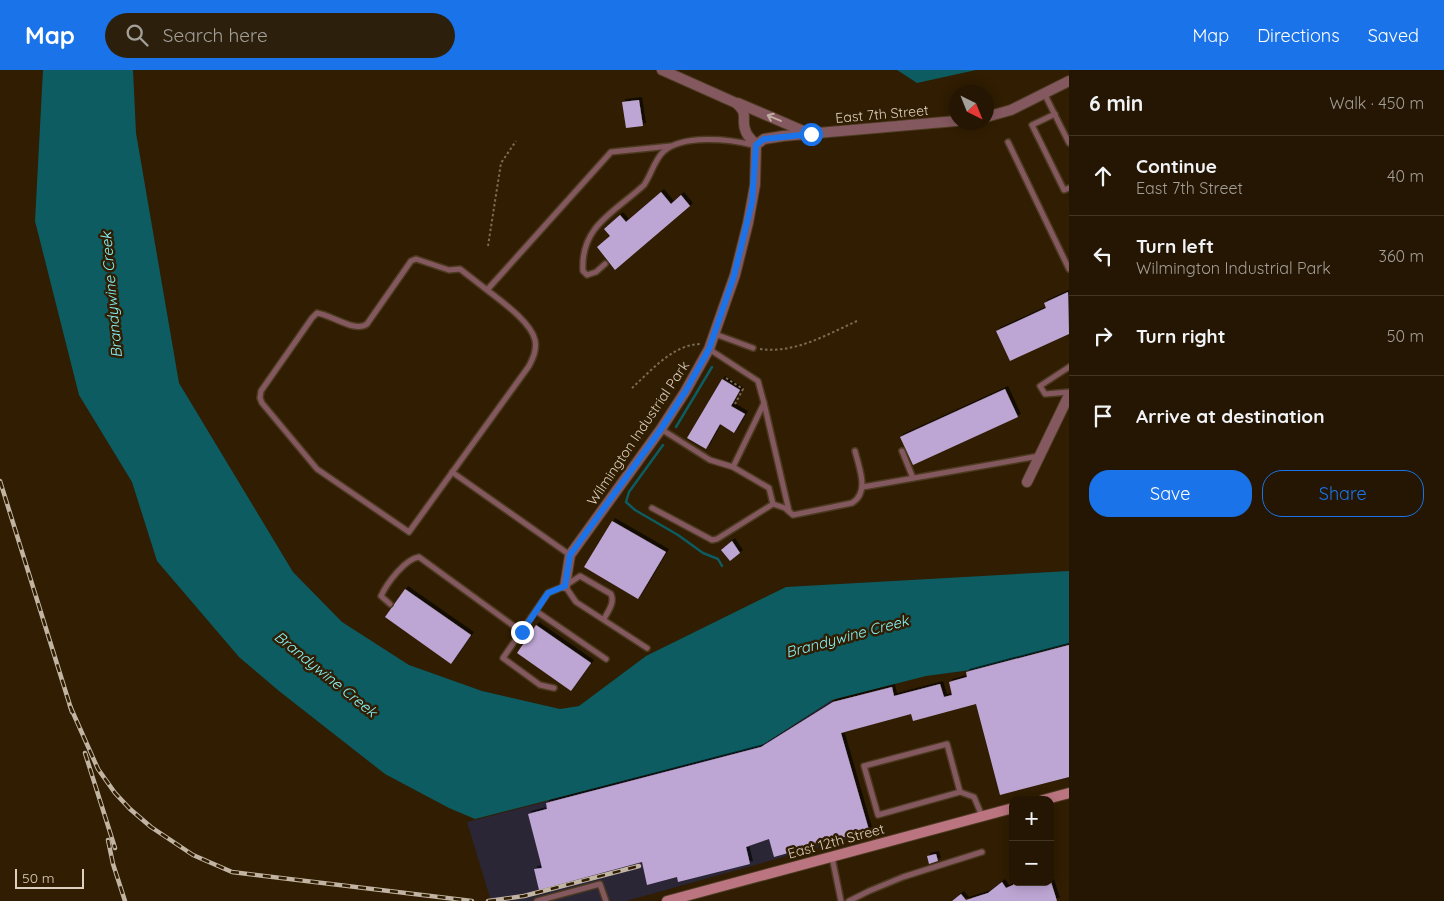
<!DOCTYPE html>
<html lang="en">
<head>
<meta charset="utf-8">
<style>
	body { margin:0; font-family:Quicksand,sans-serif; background:#2c1f0c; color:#f1f3f6 }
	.controls { position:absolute; right:15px; bottom:15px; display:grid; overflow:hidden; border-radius:10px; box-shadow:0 2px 12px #0003 }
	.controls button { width:45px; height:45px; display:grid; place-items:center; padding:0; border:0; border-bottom:1px solid #413524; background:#241602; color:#f1f3f6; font:25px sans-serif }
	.compass { position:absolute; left:949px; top:15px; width:45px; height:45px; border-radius:50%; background:#241602; box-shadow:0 2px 12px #0003; rotate:137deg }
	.scale { position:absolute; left:15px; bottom:12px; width:69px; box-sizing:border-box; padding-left:5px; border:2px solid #dcd0c0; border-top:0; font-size:14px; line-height:18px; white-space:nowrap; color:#dcd0c0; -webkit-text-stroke:4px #301d02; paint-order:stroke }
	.stop { position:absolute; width:15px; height:15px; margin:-11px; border:4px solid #1a73e8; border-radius:50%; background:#fff }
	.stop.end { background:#1a73e8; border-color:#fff; box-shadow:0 1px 5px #0008 }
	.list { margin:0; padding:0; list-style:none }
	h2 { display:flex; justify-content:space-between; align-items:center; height:65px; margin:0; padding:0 20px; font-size:21px }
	h2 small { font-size:16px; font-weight:400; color:#a39f99 }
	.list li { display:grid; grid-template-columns:32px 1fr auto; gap:15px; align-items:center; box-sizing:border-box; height:80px; padding:0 20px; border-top:1px solid #413524 }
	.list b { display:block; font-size:19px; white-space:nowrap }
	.list p { margin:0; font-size:16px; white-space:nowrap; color:#a39f99 }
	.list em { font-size:16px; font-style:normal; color:#a39f99 }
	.actions { display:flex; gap:10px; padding:15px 20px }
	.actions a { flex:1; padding:11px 0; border:1px solid #1a73e8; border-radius:20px; text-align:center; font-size:18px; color:#1a73e8 }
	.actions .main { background:#1a73e8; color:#fff }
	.icon { flex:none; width:28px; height:28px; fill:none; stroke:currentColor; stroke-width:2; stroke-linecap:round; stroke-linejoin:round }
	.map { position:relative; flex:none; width:1069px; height:831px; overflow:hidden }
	header { display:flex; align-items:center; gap:30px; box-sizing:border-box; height:70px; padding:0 25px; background:#1a73e8; color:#fff }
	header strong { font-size:24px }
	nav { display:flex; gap:28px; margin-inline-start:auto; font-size:18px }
	.search { width:350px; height:45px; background:#2c1f0c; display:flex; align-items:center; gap:12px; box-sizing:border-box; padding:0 18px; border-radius:28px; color:#a39f99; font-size:19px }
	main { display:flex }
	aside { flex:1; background:#241602 }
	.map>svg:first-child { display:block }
	.industrial { fill:#2a2636 }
	.water { fill:#0c5c61 }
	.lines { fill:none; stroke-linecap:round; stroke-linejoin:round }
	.stream { stroke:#0c5c61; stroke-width:2.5 }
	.building { fill:#bea6d4; filter:url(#shadow) }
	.lane-casing { stroke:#4c3a20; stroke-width:8 }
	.street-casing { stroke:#4c3a20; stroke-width:12 }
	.secondary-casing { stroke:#4c3a20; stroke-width:12 }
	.path { stroke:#7b6b55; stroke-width:2; stroke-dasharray:2.5 2.5; stroke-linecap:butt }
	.lane { stroke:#83585e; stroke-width:5 }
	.street { stroke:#83585e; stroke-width:10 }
	.secondary { stroke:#bb7580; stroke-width:10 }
	.rail-casing { stroke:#c1b4a2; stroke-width:4.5 }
	.rail { stroke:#301d02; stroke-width:2.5; stroke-dasharray:8; stroke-linecap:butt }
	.oneway { stroke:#c1aca3 }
	.route { stroke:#1a73e8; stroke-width:6 }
	.labels { text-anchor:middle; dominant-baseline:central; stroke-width:5; stroke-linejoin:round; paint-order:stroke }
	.street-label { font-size:14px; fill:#dcd0c0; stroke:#301d02 }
	.water-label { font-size:15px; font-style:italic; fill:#85f1f9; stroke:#301d02 }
</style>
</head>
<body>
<header>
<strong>Map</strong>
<div class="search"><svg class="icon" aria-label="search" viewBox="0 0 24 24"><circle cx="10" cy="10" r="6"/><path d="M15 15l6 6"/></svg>Search here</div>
<nav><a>Map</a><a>Directions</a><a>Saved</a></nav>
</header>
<main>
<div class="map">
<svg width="1069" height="831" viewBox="0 0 1069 831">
	<defs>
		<filter id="shadow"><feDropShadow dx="3" dy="-3" stdDeviation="0" flood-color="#0009"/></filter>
	</defs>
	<rect width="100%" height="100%" fill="#301d02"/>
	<!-- industrial -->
	<path class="industrial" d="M832,630l37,133 -243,68h-135l-24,-79 294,-76z"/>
	<!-- water -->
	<g class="water">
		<path d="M43,0h90l3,63 43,250 114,189 49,50 67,43 73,26 78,18 19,-3 67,-50 140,-69 283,-16v73l-98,26 -45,6 -94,24 -71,46 -286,73 -26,-11 -64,-34 -106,-83 -40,-34 -82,-96 -25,-79 -53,-87 -44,-174z"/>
		<path d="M897,0h79l-59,13z"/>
	</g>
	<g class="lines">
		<!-- stream -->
		<g class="stream">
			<path d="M676,357l36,-60"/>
			<path d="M663,375l-34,47 -3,10 9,8 43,25 25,18 15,6 4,7"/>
		</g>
	</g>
	<!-- building -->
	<g class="building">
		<path d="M639,30l4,26 -17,2 -4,-26z"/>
		<path d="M661,122l10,12 10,-9 9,11 -75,64 -18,-23 13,-11 -6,-7 16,-14 6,7z"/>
		<path d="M1068,222l1,42 -59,27 -14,-30 50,-23 -2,-5z"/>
		<path d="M722,309l18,11 -9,16 14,8 -11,19 -14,-9 -14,25 -19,-11z"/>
		<path d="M1005,319l13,28 -105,48 -13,-28z"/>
		<path d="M612,451l54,31 -28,47 -54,-32z"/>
		<path d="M732,471l8,12 -10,8 -9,-11z"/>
		<path d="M405,519l66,46 -20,29 -66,-47z"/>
		<path d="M536,555l55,38 -20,28 -54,-38z"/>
		<path d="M1069,575v132l-69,18 -24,-91 -63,17 -2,-7 -70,19 28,97 -95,27 -5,-18 -23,8 4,17 -72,18 -1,-5 -30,8 -5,-23 -103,28 -5,-21 8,-1 -14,-54 19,-5 -1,-6 215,-56 72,-45 59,-15 2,9 46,-12 4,13 8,-2 -3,-13 18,-5 -1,-5z"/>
		<path d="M936,784l2,7 -9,3 -2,-8z"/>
		<path d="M1002,812l4,6 7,-3 2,-3h36l6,19h-105l9,-7 5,6 22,-7z"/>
	</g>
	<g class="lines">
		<!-- lane casing -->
		<g class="lane-casing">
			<g id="lane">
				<path d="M1044,23l25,50"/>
				<path d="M1055,44l-23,11 32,65 5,-2"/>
				<path d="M1008,72l61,127"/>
				<path d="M605,194l-9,8 -9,3 -4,-4c-3,-45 32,-59 61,-86 7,-10 10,-24 19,-33 19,-18 66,-13 90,-7"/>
				<path d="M487,220l-27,-21 -11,1 -33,-11 -5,2 -44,63c-12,9 -35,-9 -50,-11l-5,5 -51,73 -1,7 2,5 55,66 92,63 120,-166c4,-8 8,-16 6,-26 -4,-18 -34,-39 -48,-50l124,-138 60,-6"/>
				<path d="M715,264l38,14"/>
				<path d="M709,279l49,32 6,22 -31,64"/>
				<path d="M1069,297l-29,19 5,8 24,-2"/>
				<path d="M764,333l25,108"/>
				<path d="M902,381l11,27"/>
				<path d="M452,402l118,83"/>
				<path d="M863,417l176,-31"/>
				<path d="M773,434l12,4 8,7 59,-12c18,-11 7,-35 3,-52"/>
				<path d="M652,438l60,32 5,-1 56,-35 -4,-16 -36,-21 -23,-7 -49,-31"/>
				<path d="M565,516l11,16 71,46"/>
				<path d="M390,534l-9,-8c6,-13 24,-37 38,-39l103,75"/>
				<path d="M536,541l70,48"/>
				<path d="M554,618l-14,-3 -37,-27 45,-65 17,-7 15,-10 31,18c4,9 -3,17 -7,25"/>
				<path d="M960,722l-82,23 -14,-49 83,-22 13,48 14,5 8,19"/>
				<path d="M832,787l9,44"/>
				<path d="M537,831l63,-17 6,17"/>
				<path d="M849,831l20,-10 34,-14 79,-25"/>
			</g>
		</g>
		<!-- street casing -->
		<g class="street-casing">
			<g id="street">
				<path d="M662,0l74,33c14,11 4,17 10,29 2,5 7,9 10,13"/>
				<path d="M738,33l70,30"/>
				<path d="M986,47l25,-7 58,-29"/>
				<path d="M756,75l8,-6 19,-3 173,-15"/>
				<path d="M1027,412l42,-87"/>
				<path d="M565,516l5,-31 91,-126 24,-37 24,-43 26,-74 13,-52 7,-38 1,-40"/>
			</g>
		</g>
		<!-- secondary casing -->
		<g class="secondary-casing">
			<g id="secondary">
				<path d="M1043,730l26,-7"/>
				<path d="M667,831l346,-93"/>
			</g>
		</g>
		<!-- path -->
		<g class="path">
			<path d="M488,176l13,-83 15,-22"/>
			<path d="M760,279c34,5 66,-14 97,-28"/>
			<path d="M726,308l17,11 -8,15"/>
			<path d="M632,318c19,-17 41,-44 69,-44"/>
		</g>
		<!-- lane -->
		<use href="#lane" class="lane"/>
		<!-- street -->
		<use href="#street" class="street"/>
		<!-- secondary -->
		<use href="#secondary" class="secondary"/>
		<!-- rail casing -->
		<g class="rail-casing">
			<g id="rail">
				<path d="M0,411l72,231"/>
				<path d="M70,636l28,63 17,24 15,16 21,18 42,28 39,17 240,29"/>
				<path d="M85,683l30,95"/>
				<path d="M108,770l5,24 12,37"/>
				<path d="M488,831l36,-5 115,-30"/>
			</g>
		</g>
		<!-- rail -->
		<use href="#rail" class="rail"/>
	</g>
	<!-- one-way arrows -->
	<defs><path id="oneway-shaft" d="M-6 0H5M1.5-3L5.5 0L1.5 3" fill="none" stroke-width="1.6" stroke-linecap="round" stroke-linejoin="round" transform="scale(1.25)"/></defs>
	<use class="oneway" href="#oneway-shaft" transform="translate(774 48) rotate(-157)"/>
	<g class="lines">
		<!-- route -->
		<path class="route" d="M522,562l26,-39 17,-7 5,-31 91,-126 24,-37 24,-43 25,-73 18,-74 4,-57 8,-6 47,-5"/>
	</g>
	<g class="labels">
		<!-- street labels -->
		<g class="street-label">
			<text transform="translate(882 44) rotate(-5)">East 7th Street</text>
			<text transform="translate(638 363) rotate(-56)">Wilmington Industrial Park</text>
			<text transform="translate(836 771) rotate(-15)">East 12th Street</text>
		</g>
		<!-- water labels -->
		<g class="water-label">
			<text transform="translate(111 225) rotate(-95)">Brandywine Creek</text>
			<text transform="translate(847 566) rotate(-15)">Brandywine Creek</text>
			<text transform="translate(326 604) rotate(39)">Brandywine Creek</text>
		</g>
	</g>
</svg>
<div class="controls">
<button>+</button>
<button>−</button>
</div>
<svg class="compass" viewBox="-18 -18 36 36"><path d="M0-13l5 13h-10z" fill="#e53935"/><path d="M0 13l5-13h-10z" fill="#a39f99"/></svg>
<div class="scale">50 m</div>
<div class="stop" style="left:811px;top:64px"></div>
<div class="stop end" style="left:522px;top:562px"></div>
</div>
<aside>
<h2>6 min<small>Walk · 450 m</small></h2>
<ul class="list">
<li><svg class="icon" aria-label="ahead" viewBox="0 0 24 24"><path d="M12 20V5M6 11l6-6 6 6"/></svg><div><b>Continue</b><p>East 7th Street</p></div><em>40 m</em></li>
<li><svg class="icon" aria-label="left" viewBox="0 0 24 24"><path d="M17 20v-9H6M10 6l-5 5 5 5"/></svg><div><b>Turn left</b><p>Wilmington Industrial Park</p></div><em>360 m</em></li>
<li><svg class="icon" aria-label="right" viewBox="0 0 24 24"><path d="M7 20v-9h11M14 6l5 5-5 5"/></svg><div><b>Turn right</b></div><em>50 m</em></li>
<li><svg class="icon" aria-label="arrive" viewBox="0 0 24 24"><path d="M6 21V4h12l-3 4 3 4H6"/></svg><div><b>Arrive at destination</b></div></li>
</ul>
<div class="actions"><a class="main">Save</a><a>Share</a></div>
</aside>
</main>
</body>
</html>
